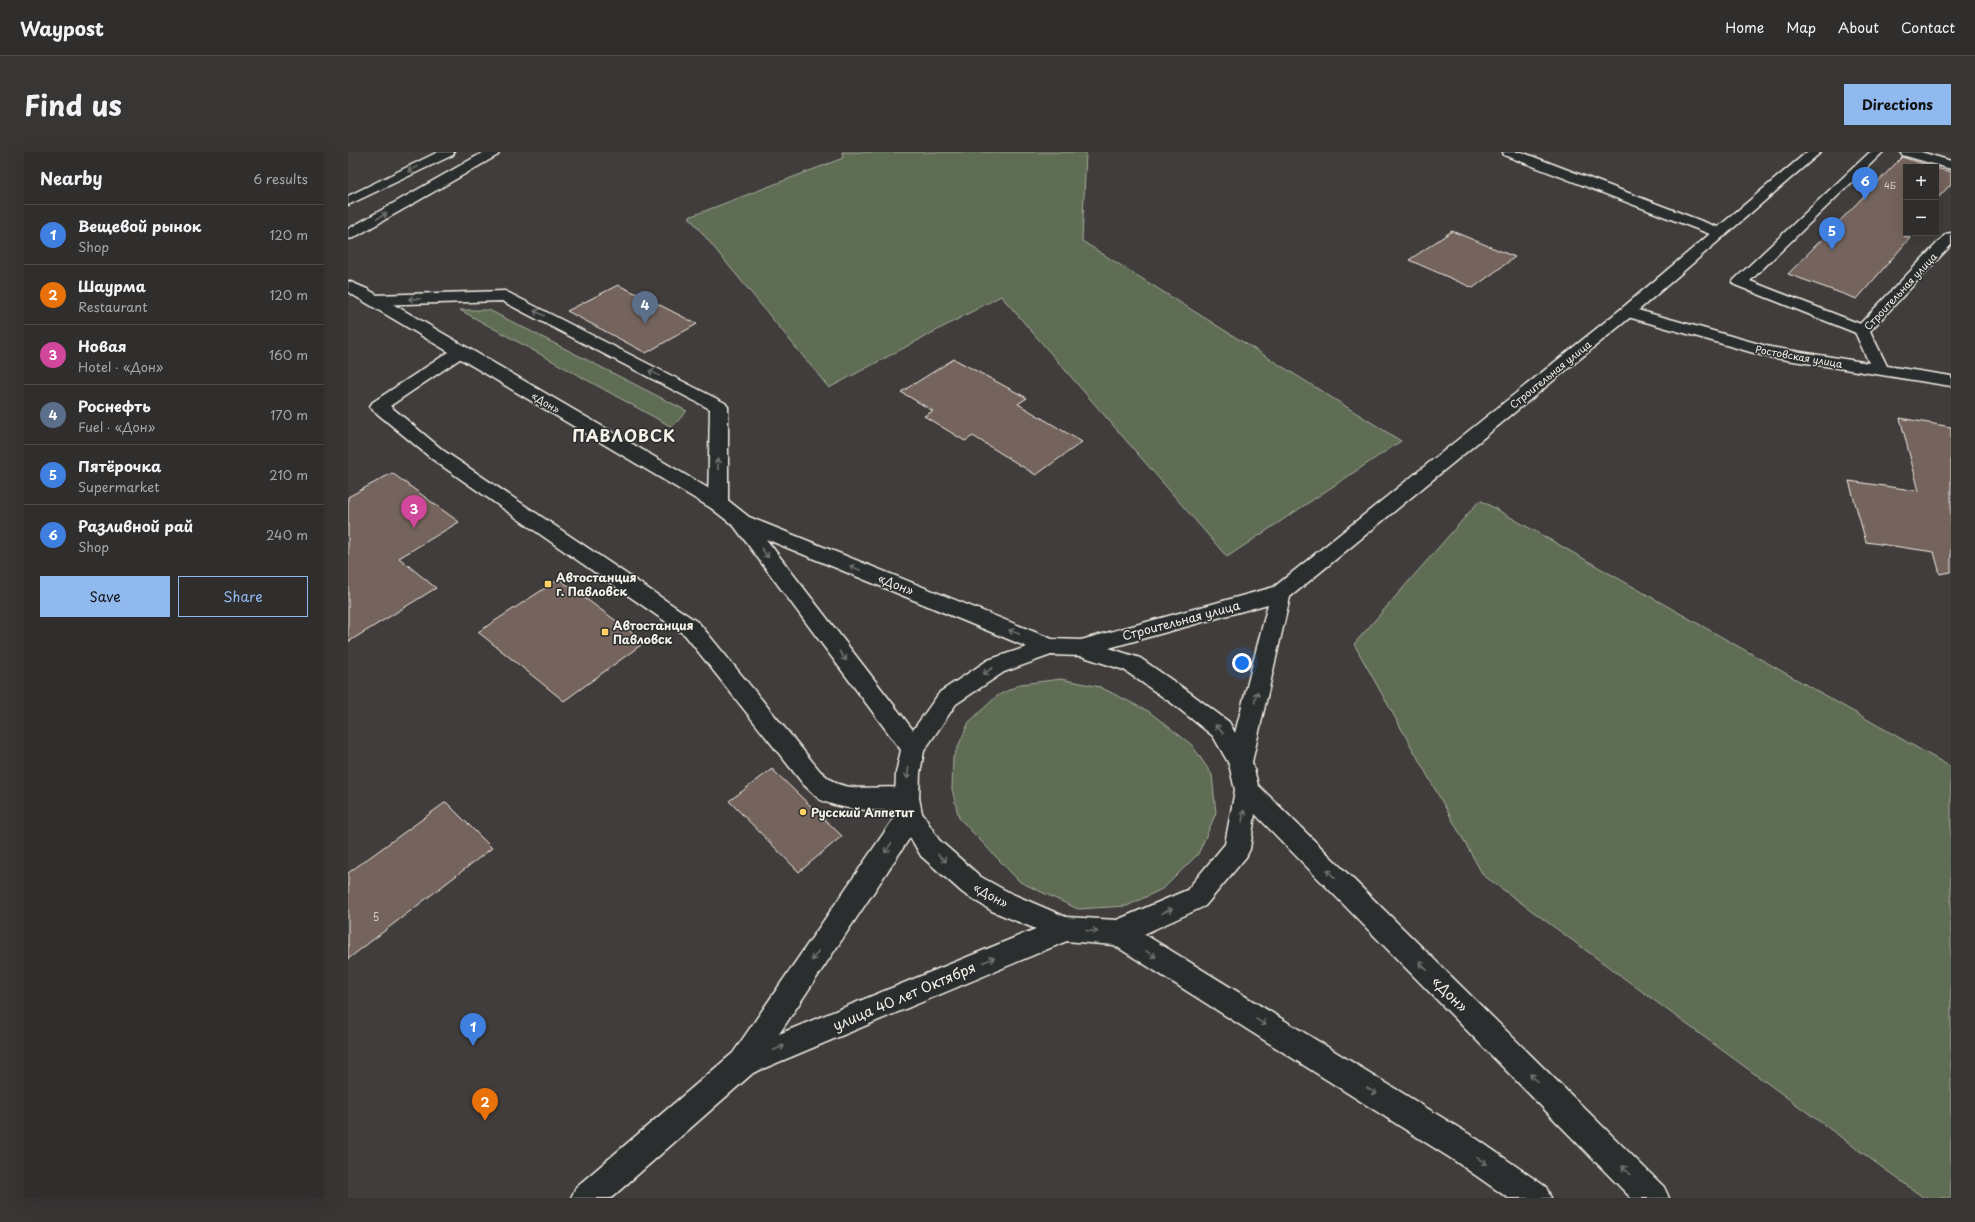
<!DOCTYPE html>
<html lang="en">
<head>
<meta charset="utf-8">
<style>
	body { margin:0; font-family:"Playpen Sans",sans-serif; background:#383635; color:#f1f3f6 }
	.controls { position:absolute; right:12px; top:12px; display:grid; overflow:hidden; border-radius:0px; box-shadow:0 4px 16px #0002 }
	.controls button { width:36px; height:36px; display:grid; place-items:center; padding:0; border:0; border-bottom:1px solid #4b4a49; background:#302e2d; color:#f1f3f6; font:20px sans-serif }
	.you { position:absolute; left:894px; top:511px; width:14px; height:14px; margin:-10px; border:3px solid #fff; border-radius:50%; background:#1a73e8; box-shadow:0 0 0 6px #1a73e833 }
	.badge { display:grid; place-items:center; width:26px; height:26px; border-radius:50%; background:#90b9f0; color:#fff; font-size:13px; font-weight:700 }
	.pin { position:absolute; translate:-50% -33px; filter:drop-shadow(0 1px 2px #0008) }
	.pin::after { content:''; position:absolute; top:21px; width:14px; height:12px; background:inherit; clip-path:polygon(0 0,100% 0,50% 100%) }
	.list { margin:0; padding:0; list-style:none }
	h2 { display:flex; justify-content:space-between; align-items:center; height:52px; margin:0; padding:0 16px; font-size:17px }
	h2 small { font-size:13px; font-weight:400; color:#a8a8aa }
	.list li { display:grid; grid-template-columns:26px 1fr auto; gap:12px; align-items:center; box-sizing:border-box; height:60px; padding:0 16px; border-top:1px solid #4b4a49 }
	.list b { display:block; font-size:15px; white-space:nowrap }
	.list p { margin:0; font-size:13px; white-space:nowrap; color:#a8a8aa }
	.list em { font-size:13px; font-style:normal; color:#a8a8aa }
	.actions { display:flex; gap:8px; padding:12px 16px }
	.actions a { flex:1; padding:9px 0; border:1px solid #90b9f0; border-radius:0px; text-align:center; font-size:14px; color:#90b9f0 }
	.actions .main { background:#90b9f0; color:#111 }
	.map { position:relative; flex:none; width:1603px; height:1046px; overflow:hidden; border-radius:0px }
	header { display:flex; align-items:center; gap:24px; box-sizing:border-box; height:56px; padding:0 20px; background:#302e2d; border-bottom:1px solid #4b4a49 }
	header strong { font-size:19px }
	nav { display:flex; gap:22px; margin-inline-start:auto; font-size:14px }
	.intro { display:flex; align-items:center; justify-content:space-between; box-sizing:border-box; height:96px; padding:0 24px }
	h1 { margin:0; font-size:28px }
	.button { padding:10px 18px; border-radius:0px; background:#90b9f0; color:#111; font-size:14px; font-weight:700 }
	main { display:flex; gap:24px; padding:0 24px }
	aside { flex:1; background:#302e2d; border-radius:0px; box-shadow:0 4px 16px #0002 }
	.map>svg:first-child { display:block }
	.green { fill:#5e6d55; stroke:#a9af9e }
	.building { fill:#75635d; stroke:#f4f1e8 }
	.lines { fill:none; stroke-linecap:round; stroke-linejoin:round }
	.service-casing { stroke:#f4f1e8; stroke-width:3 }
	.minor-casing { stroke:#f4f1e8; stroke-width:3 }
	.tertiary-casing { stroke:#f4f1e8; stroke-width:3 }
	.primary-casing { stroke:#f4f1e8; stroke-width:3 }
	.service { fill:#2a2d2e; fill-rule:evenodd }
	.minor { fill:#2a2d2e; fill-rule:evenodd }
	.tertiary { fill:#2a2d2e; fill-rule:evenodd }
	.primary { fill:#2a2d2e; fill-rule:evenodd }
	.oneway { stroke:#71726f }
	.poi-dot { fill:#ffd166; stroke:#2a2d2e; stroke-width:1.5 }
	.labels { text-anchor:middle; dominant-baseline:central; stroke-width:3; stroke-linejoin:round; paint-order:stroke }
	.far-number-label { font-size:9px; fill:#d4cec5 }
	.far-street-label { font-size:10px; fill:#f4f1e8; stroke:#2a2d2e }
	.number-label { font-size:10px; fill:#d4cec5 }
	.poi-label { font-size:12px; font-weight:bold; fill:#f4f1e8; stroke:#2a2d2e; text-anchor:start }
	.street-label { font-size:12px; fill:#f4f1e8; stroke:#2a2d2e }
	.near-street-label { font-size:14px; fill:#f4f1e8; stroke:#2a2d2e }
	.district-label { font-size:16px; font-weight:bold; letter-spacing:1px; fill:#f4f1e8; stroke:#2a2d2e }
</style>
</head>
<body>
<header>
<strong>Waypost</strong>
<nav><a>Home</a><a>Map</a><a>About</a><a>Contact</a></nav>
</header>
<div class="intro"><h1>Find us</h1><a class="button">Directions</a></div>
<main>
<aside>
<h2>Nearby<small>6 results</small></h2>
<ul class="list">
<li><span class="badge" style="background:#3f7fe0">1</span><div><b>Вещевой рынок</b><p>Shop</p></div><em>120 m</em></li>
<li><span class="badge" style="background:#e8710a">2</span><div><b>Шаурма</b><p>Restaurant</p></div><em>120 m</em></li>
<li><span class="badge" style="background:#d1479c">3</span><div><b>Новая</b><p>Hotel · «Дон»</p></div><em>160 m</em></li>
<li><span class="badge" style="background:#5c6f8a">4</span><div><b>Роснефть</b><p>Fuel · «Дон»</p></div><em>170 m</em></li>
<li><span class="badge" style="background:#3f7fe0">5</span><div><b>Пятёрочка</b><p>Supermarket</p></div><em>210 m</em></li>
<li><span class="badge" style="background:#3f7fe0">6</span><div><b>Разливной рай</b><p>Shop</p></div><em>240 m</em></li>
</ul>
<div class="actions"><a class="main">Save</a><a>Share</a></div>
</aside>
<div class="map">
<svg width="1603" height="1046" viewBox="0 0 1603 1046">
	<rect width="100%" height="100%" fill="#403d3c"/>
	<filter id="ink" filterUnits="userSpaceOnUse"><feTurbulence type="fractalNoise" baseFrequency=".025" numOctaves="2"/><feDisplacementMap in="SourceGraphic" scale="8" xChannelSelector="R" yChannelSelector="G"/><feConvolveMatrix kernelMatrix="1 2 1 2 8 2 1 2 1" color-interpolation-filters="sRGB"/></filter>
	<g filter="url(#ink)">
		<!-- green -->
		<g class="green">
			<path d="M494,0h244l-4,89 319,200 -174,116 -226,-261 -172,92 -140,-171 154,-59z"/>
			<path d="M112,158h29l198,101 -15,16z"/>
			<path d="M1132,348l471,267v431h-27l-441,-323 -129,-231z"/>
			<path d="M713,527l39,8 48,24 44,34 20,30 4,38 -18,41 -34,34 -37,18 -49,3 -58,-27 -61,-64 -7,-29 1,-31 16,-36 28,-26 24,-12z"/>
		</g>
		<!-- building -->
		<g class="building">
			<path d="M1554,5l31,10h-27l1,66 -3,3 6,2 -53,61 -69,-25z"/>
			<path d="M1588,16l15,4v12l-15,16z"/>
			<path d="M1104,79l63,26 -42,31 -64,-28z"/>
			<path d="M270,133l30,14 49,25 -51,29 -79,-42z"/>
			<path d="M606,207l73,39 -9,6 64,38 -46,33 -63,-39 -8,5 -41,-25 9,-5 -32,-19z"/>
			<path d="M1552,266l51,9v145l-11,2 -6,-22 -68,-10 -17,-61 70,10z"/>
			<path d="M44,321l67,49 -60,36 37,30 -88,54v-145z"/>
			<path d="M211,427l86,63 -81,59 -86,-69z"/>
			<path d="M424,617l70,67 -43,36 -70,-71z"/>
			<path d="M98,650l46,46 -144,111v-86z"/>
		</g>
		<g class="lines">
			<!-- service casing -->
			<g class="service-casing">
				<g id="service">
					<path d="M90,0h16l-1,3 -105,50v-9z"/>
					<path d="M136,0h15l-1,3 -145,83 -5,1v-10z"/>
					<path d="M1155,0h18l204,78 2,3 -2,3h-10l-211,-81z"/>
					<path d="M1522,0h13l-133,129 118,46 2,3 -2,3 -6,2 -6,-2 -121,-48 -3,-3 3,-3z"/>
					<path d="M1553,0h20l30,9v8l-49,-14z"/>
					<path d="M157,139l220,112 3,4v96l-3,5 -7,1 -7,-1 -3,-5 2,-94 -208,-108 -128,4 -5,-2 -3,-3 3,-3 5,-2z"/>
					<path d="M113,194l6,2 2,3 -2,3 -77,52 54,45 255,172 121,148c5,4 12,11 18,13 25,9 53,-2 78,7l3,7 -3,7c-23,9 -71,6 -93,-4 -7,-3 -13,-11 -19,-16l-119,-150 -253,-176 -59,-49 -3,-4 3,-4 82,-54z"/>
				</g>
			</g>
			<!-- minor casing -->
			<g class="minor-casing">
				<path id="minor" d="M1603,81v12l-81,86 17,35 64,10v10l-183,-29 -147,-42 -2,-3 2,-3 6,-2 143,40 99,16 -15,-33 92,-96z"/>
			</g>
			<!-- tertiary casing -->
			<g class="tertiary-casing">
				<path id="tertiary" d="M562,653l9,3 3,8 -3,8 -140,210 286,-117 9,3 4,9 -4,9 -321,135 -142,125h-40l5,-11 157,-134 168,-245z"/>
			</g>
			<!-- primary casing -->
			<g class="primary-casing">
				<path id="primary" d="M1459,0h14l-188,163 -343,282 -38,165 6,23 406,402 5,11h-38l-376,-384 -5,35 -4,8 -41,49 -61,28 333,205 69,48 5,11h-43l-53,-37 -341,-216 -49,-4 -73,-30 -29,-18 -42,-37 -23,-40 -3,-18 1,-25 5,-23 -167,-224 -23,-18 -363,-216v-11l19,8 358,209 24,19 303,122 29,1 193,-53 347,-278zM418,387l261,108 -39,13 -48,32 -27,38zM920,452l-33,129 -6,-11 -40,-30 -49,-34 -31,-10zM703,503l30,1 43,14 49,34 40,32 16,28 6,26 -10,54 -38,46 -70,30 -51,-3 -56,-24 -29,-16 -42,-37 -17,-27 -3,-15 1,-25 4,-22 32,-47 48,-32z"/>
			</g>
			<!-- service -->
			<use href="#service" class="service"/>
			<!-- minor -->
			<use href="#minor" class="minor"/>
			<!-- tertiary -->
			<use href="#tertiary" class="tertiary"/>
			<!-- primary -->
			<use href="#primary" class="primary"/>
		</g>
		<!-- one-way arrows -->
		<defs><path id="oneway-shaft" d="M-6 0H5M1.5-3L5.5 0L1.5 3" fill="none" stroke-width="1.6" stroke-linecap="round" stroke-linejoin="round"/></defs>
		<g class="oneway">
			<use href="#oneway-shaft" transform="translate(65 17) rotate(154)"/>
			<use href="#oneway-shaft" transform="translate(34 64) rotate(-30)"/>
			<use href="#oneway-shaft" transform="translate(66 147) rotate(178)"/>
			<use href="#oneway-shaft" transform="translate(191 161) rotate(-152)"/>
			<use href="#oneway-shaft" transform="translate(306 221) rotate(-152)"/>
			<use href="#oneway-shaft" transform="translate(370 312) rotate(-90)"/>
			<use href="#oneway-shaft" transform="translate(417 401) rotate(53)"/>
			<use href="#oneway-shaft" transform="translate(507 416) rotate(-158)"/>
			<use href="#oneway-shaft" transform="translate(666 480) rotate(-158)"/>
			<use href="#oneway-shaft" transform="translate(495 504) rotate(53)"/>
			<use href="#oneway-shaft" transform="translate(640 519) rotate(145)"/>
			<use href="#oneway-shaft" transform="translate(908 545) rotate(-76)"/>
			<use href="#oneway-shaft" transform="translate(871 577) rotate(-133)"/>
			<use href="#oneway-shaft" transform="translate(560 621) rotate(97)"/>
			<use href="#oneway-shaft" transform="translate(895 664) rotate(-81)"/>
			<use href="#oneway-shaft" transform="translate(540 696) rotate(124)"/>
			<use href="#oneway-shaft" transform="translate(594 706) rotate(42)"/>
			<use href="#oneway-shaft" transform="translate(983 722) rotate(-135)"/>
			<use href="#oneway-shaft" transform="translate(819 759) rotate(-24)"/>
			<use href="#oneway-shaft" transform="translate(744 779) rotate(5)"/>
			<use href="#oneway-shaft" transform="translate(803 802) rotate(32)"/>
			<use href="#oneway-shaft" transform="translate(467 804) rotate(124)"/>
			<use href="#oneway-shaft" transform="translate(641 808) rotate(-23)"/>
			<use href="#oneway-shaft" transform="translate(1075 814) rotate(-135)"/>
			<use href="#oneway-shaft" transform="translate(913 870) rotate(32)"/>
			<use href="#oneway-shaft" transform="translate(431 896) rotate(-23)"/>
			<use href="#oneway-shaft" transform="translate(1186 926) rotate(-135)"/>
			<use href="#oneway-shaft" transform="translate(1024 939) rotate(32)"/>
			<use href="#oneway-shaft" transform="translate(1134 1009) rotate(35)"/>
			<use href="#oneway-shaft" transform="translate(1278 1018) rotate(-135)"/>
		</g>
	</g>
	<!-- markers -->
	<g class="poi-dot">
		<rect x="196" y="428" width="8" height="8" rx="2"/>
		<rect x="253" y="476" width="8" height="8" rx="2"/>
		<circle cx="455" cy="660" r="4"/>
	</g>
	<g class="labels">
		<!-- far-number labels -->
		<g class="far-number-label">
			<text x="1542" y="33">4Б</text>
		</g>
		<!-- far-street labels -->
		<g class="far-street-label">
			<text transform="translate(1552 139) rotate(-47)">Строительная улица</text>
			<text transform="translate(1451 204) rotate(10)">Ростовская улица</text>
			<text transform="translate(1202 222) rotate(-39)">Строительная улица</text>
			<text transform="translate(198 250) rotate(31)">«Дон»</text>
		</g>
		<!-- number labels -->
		<g class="number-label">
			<text x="28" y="764">5</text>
		</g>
		<!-- poi labels -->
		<g class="poi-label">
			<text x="208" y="425">Автостанция<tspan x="208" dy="14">г. Павловск</tspan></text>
			<text x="265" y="473">Автостанция<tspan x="265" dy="14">Павловск</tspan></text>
			<text x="463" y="660">Русский Аппетит</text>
		</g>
		<!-- street labels -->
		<g class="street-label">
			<text transform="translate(548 432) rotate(22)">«Дон»</text>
			<text transform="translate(833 468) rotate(-15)">Строительная улица</text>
			<text transform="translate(643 743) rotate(29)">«Дон»</text>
		</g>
		<!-- near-street labels -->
		<g class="near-street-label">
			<text transform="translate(1102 842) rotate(45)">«Дон»</text>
			<text transform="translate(556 844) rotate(-23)">улица 40 лет Октября</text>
		</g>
		<!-- district labels -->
		<g class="district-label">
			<text x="276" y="283">ПАВЛОВСК</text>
		</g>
	</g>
</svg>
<div class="controls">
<button>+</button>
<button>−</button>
</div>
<div class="you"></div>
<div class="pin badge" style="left:125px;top:894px;background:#3f7fe0">1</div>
<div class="pin badge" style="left:137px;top:969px;background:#e8710a">2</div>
<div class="pin badge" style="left:66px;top:376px;background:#d1479c">3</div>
<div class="pin badge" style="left:297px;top:172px;background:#5c6f8a">4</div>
<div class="pin badge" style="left:1484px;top:98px;background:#3f7fe0">5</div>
<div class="pin badge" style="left:1517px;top:48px;background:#3f7fe0">6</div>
</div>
</main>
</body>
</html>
